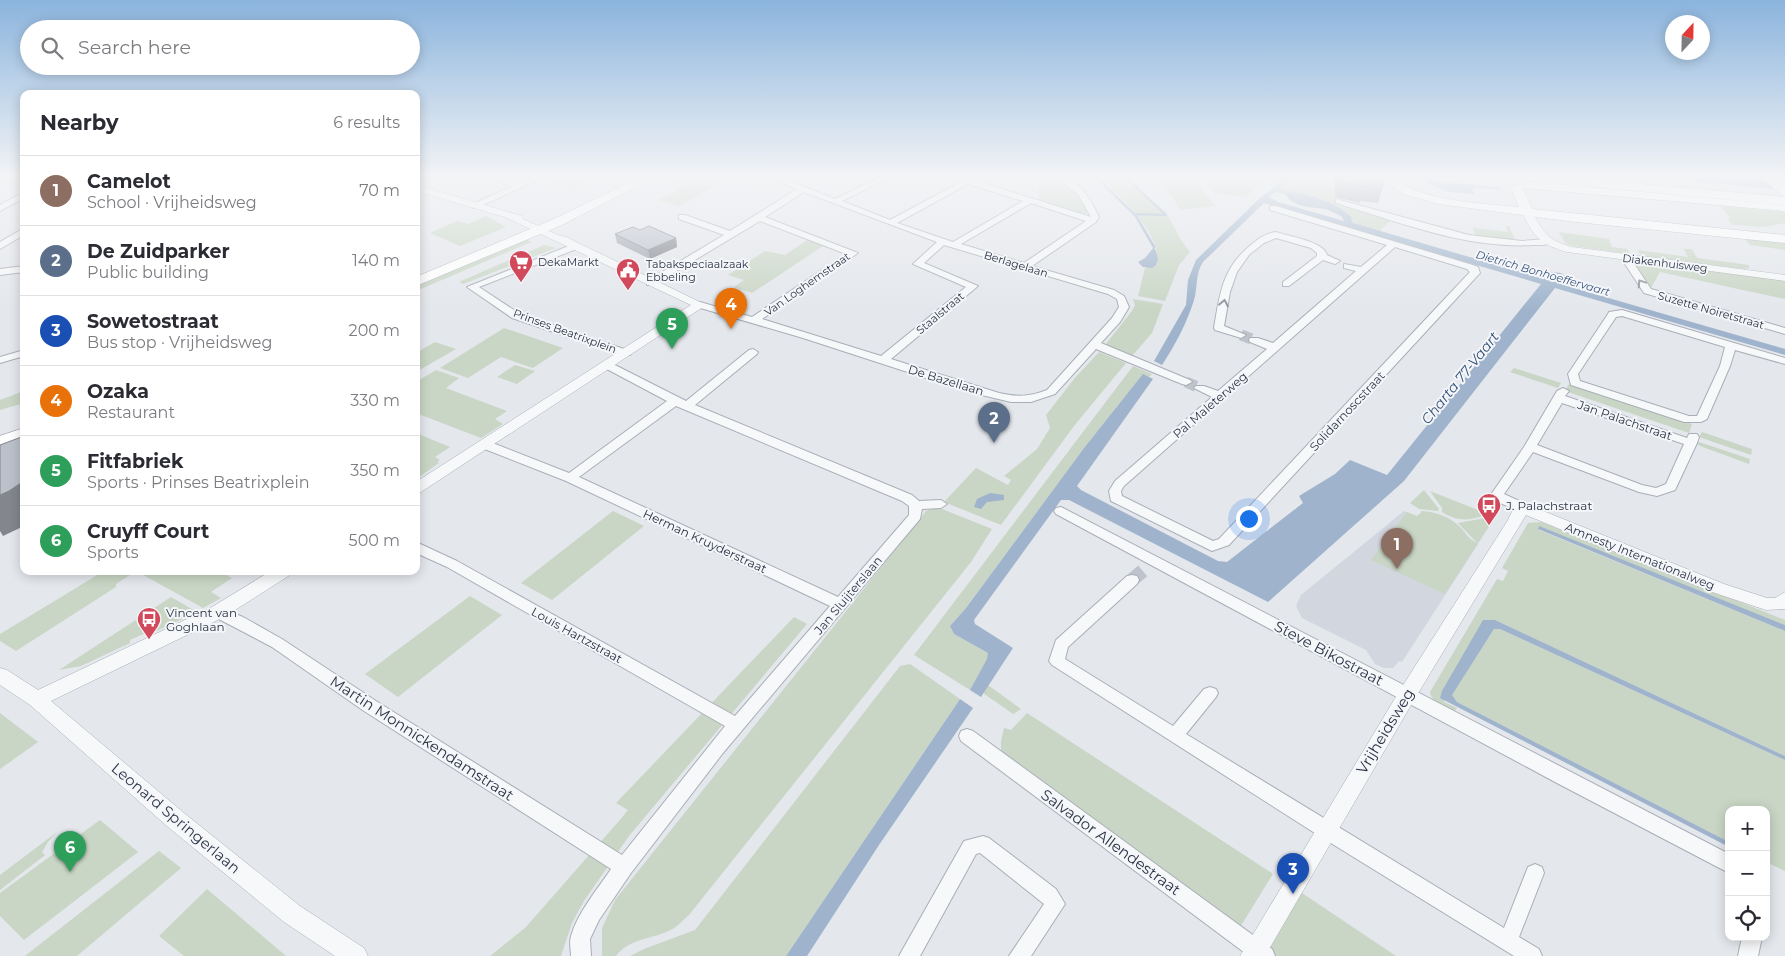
<!DOCTYPE html>
<html lang="en">
<head>
<meta charset="utf-8">
<style>
	body { margin:0; font-family:Montserrat,sans-serif; background:#f2f2f3; color:#2b2b33 }
	.controls { position:absolute; right:15px; bottom:15px; display:grid; overflow:hidden; border-radius:10px; box-shadow:0 2px 12px #0003 }
	.controls button { width:45px; height:45px; display:grid; place-items:center; padding:0; border:0; border-bottom:1px solid #e1e1e2; background:#fff; color:#2b2b33; font:25px sans-serif }
	.compass { position:absolute; left:1665px; top:15px; width:45px; height:45px; border-radius:50%; background:#fff; box-shadow:0 2px 12px #0003; rotate:22deg }
	.you { position:absolute; left:1248px; top:518px; width:18px; height:18px; margin:-12px; border:4px solid #fff; border-radius:50%; background:#1a73e8; box-shadow:0 0 0 8px #1a73e833 }
	.badge { display:grid; place-items:center; width:32px; height:32px; border-radius:50%; background:#0b8043; color:#fff; font-size:16px; font-weight:700 }
	.pin { position:absolute; translate:-50% -41px; filter:drop-shadow(0 1px 2px #0008) }
	.pin::after { content:''; position:absolute; top:26px; width:18px; height:15px; background:inherit; clip-path:polygon(0 0,100% 0,50% 100%) }
	.list { margin:0; padding:0; list-style:none }
	h2 { display:flex; justify-content:space-between; align-items:center; height:65px; margin:0; padding:0 20px; font-size:21px }
	h2 small { font-size:16px; font-weight:400; color:#7c7c81 }
	.list li { display:grid; grid-template-columns:32px 1fr auto; gap:15px; align-items:center; box-sizing:border-box; height:70px; padding:0 20px; border-top:1px solid #e1e1e2 }
	.list b { display:block; font-size:19px; white-space:nowrap }
	.list p { margin:0; font-size:16px; white-space:nowrap; color:#7c7c81 }
	.list em { font-size:16px; font-style:normal; color:#7c7c81 }
	.icon { flex:none; width:28px; height:28px; fill:none; stroke:currentColor; stroke-width:2; stroke-linecap:round; stroke-linejoin:round }
	.map { position:relative; flex:none; width:1785px; height:956px; overflow:hidden }
	.search { position:absolute; background:#fff; box-shadow:0 2px 12px #0003; left:20px; top:20px; width:400px; height:55px; display:flex; align-items:center; gap:12px; box-sizing:border-box; padding:0 18px; border-radius:28px; color:#7c7c81; font-size:19px }
	.panel { position:absolute; background:#fff; box-shadow:0 2px 12px #0003; left:20px; top:90px; width:400px; height:485px; border-radius:10px }
	.map>svg:first-child { display:block }
	.built { fill:#d2d6de }
	.green { fill:#c9d6c5 }
	.water { fill:#9fb4cc; fill-rule:evenodd }
	.lines { fill:none; stroke-linecap:round; stroke-linejoin:round }
	.stream { stroke:#9fb4cc; stroke-width:2.5 }
	.canal { fill:#9fb4cc; fill-rule:evenodd }
	.minor-tunnel-far1 { stroke:#bfc3cb; stroke-width:11; stroke-dasharray:11 5.5; stroke-linecap:butt }
	.minor-tunnel { stroke:#bfc3cb; stroke-width:14; stroke-dasharray:14 7; stroke-linecap:butt }
	.minor-casing { stroke:#a9aeb7; stroke-width:2 }
	.tertiary-casing { stroke:#a9aeb7; stroke-width:1 }
	.secondary-casing { stroke:#a9aeb7; stroke-width:1 }
	.primary-casing { stroke:#a3abb8; stroke-width:1 }
	.minor { fill:#f7f8fa; fill-rule:evenodd }
	.tertiary { fill:#f7f8fa; fill-rule:evenodd }
	.secondary { fill:#fff; fill-rule:evenodd }
	.primary { fill:#fff; fill-rule:evenodd }
	.rail { stroke:#7d8696; stroke-width:2.5; stroke-dasharray:2 4; stroke-linecap:butt }
	.secondary-bridge-casing { stroke:#a9aeb7; stroke-width:13; stroke-linecap:butt }
	.secondary-bridge { stroke:#fff; stroke-width:12 }
	.wall { fill:#a1a5ae }
	.shaded-wall { fill:#83868d }
	.building { fill:#bbc0ca; stroke:#83868d }
	.oneway { stroke:#9196a0 }
	.labels { text-anchor:middle; dominant-baseline:central; stroke-width:4; stroke-linejoin:round; paint-order:stroke }
	.far-poi-label { font-size:11px; fill:#2b3445; stroke:#f4f6f9; text-anchor:start }
	.far-street-label { font-size:11px; fill:#2b3445; stroke:#f4f6f9 }
	.far-water-label { font-size:11px; font-style:italic; fill:#34527a; stroke:#f4f6f9 }
	.street-label { font-size:12px; fill:#2b3445; stroke:#f4f6f9 }
	.poi-label { font-size:12px; fill:#2b3445; stroke:#f4f6f9; text-anchor:start }
	.water-label { font-size:14px; font-style:italic; fill:#34527a; stroke:#f4f6f9 }
	.near-street-label { font-size:15px; fill:#2b3445; stroke:#f4f6f9 }
</style>
</head>
<body>
<div class="map">
<svg width="1785" height="956" viewBox="0 0 1785 956">
	<rect width="100%" height="100%" fill="#e4e7ec"/>
	<!-- built -->
	<path class="built" d="M1404,511l74,33 -76,118 -3,-1 -6,7h-9l-9,-4 -9,-14 -64,-32 -6,-12 5,-11z"/>
	<!-- green -->
	<g class="green">
		<path d="M568,176l20,5 -16,8 -21,-5z"/>
		<path d="M670,176h43l12,5 -46,25 -21,-6 27,-14 -23,-6z"/>
		<path d="M1039,176c26,0 38,16 51,36l-7,3 -44,-14z"/>
		<path d="M1099,176h27l2,2 40,38 13,24 9,12 -11,13 -14,36 -27,-5 7,-28 12,-4c6,-30 -39,-69 -58,-88z"/>
		<path d="M1157,176h35l23,30 -34,4z"/>
		<path d="M1200,176h67l-21,21 -32,-4z"/>
		<path d="M1290,176h25l14,10 5,1 1,16 55,18 -12,11 -25,-9 -7,-11 -22,-11 -45,-12z"/>
		<path d="M1722,206l63,6v11l-22,4 -31,-2 -4,-7 2,-1 -9,-10z"/>
		<path d="M486,216l20,11 -46,19 -30,-13 27,-12 11,3z"/>
		<path d="M1506,226h3l6,14 -39,-4 -3,-8 35,4z"/>
		<path d="M1559,232l50,7 3,8 15,2 3,5 -57,-8 -8,-3z"/>
		<path d="M1744,238l41,3v9l-35,-5z"/>
		<path d="M526,239l5,3 -115,49v-5z"/>
		<path d="M807,240l16,6 -71,47 -18,-6 10,-7 -16,-5 37,-24 20,4z"/>
		<path d="M544,245l12,3 -93,36 -4,-2z"/>
		<path d="M1684,249h8l5,9 52,7v3l-5,1 -103,-13 -3,-6 50,7z"/>
		<path d="M1646,262l139,19v18l-125,-27 -9,16 -4,-2 -11,-19 3,-3z"/>
		<path d="M1133,299l30,5 -11,29 -20,23 -27,-11 27,-34 3,-6z"/>
		<path d="M504,328l59,20 -30,20 -32,-11 -33,21 -28,-10z"/>
		<path d="M435,342l21,7 -40,23v-19z"/>
		<path d="M1099,352l27,11 -52,63 -73,99 -57,-23 32,-34 32,17 3,-5 -7,-4 33,-27 13,-21 -4,-13 28,-36z"/>
		<path d="M515,365l20,6 -18,13 -20,-7z"/>
		<path d="M1133,366l19,8 -3,3 -6,-2 -59,73 -118,160 -16,18 4,8 34,19v6l-18,31 -56,-35z"/>
		<path d="M1514,368l41,13 6,2 -3,5 -48,-16z"/>
		<path d="M436,370l23,8 -13,10 61,23 -12,8 8,5 -22,14 -65,-25v-31z"/>
		<path d="M1569,384l123,40 -3,9 -124,-42z"/>
		<path d="M24,391v12l-24,7v-10z"/>
		<path d="M1702,432l50,17 -1,6 -52,-18z"/>
		<path d="M416,433l34,14 -15,10 5,3 -3,2 2,1 -20,14 -3,-1z"/>
		<path d="M1696,441l54,18 -1,5 -49,-18 -4,-3z"/>
		<path d="M1424,490l15,19 -1,2 -19,-2 -9,-6z"/>
		<path d="M1430,491l58,23c-18,7 -30,8 -46,-2v-4z"/>
		<path d="M937,507l55,22 -21,33 -282,353c-4,3 -8,8 -12,11 -19,14 -46,10 -61,30h-14v-28l13,-28 307,-384 4,-5z"/>
		<path d="M613,511l31,15 -92,74 -31,-17z"/>
		<path d="M1421,511c16,1 30,6 41,18 5,6 7,10 15,14l-19,-20 33,-6 3,2 -49,75 -74,-34 36,-48 10,4 4,-3z"/>
		<path d="M1541,522l244,98v5l-246,-98v3l246,101v125l-290,-136 -5,1 -46,81 13,6 -3,4c-10,-5 -22,-8 -24,-20l67,-113 6,2 5,-10 -6,-3 26,-45z"/>
		<path d="M104,571h19l7,4 -14,9v3l-100,64 -16,-10v-7z"/>
		<path d="M136,571h83l13,7 -21,14 10,6 -18,10z"/>
		<path d="M470,596l32,19 -104,82 -33,-23z"/>
		<path d="M171,597l26,15 -47,22 -2,-2 -18,8v3l-49,23 -22,4z"/>
		<path d="M794,617l13,7 -178,212 -45,65 -12,22 -11,33h-71l35,-28 94,-107 9,-11 -12,-7z"/>
		<path d="M1494,629h6l285,131v111l-19,-9v-52h-37v32l-272,-140 -6,-7z"/>
		<path d="M910,664l50,35 -174,257h-156l14,-7 51,-19 205,-264z"/>
		<path d="M988,685l33,24 -8,5 -30,-21z"/>
		<path d="M0,713l38,29 -38,27z"/>
		<path d="M1027,713l246,161 -34,55 -238,-176v-12l3,-13 7,2z"/>
		<path d="M100,820l38,32 -114,88 -24,-24v-23z"/>
		<path d="M57,832l-9,10 -6,10 3,3 -45,35v-15z"/>
		<path d="M159,851l22,17 -104,88h-52z"/>
		<path d="M207,889l79,67h-102l-25,-20z"/>
		<path d="M1299,891l97,65h-121l-9,-7z"/>
	</g>
	<!-- water -->
	<g class="water">
		<path d="M1284,176h6l-11,13c25,5 55,10 73,29l-1,2 2,3 185,54 6,-6 17,2 9,6 -3,7 218,63v6l-230,-67 -151,193 -136,121 -199,-102h-8l-87,120 1,4 38,24 -32,49 -11,-7 17,-31 1,-6 -34,-19 -4,-8 16,-18 118,-160 59,-74 10,5 -76,107 4,4 137,71 9,1 76,-59 -4,-7 36,-22 15,-14 37,15 154,-191 -277,-81 -61,59c-8,12 -5,25 -9,38 -7,23 -19,45 -32,65l-8,-4 32,-56 2,-25 8,-20 66,-64 12,-8zM1275,192l10,2c8,15 28,12 43,16 5,2 10,4 14,7l2,4 -66,-19 -9,-5z"/>
		<path d="M1426,178l9,3 63,6 3,3 -24,-2 -5,2 3,4 -25,-2 -22,-8z"/>
		<path d="M1154,247c4,8 7,16 -2,21l-9,-1 -5,-5 7,-4z"/>
		<path d="M990,493l14,2v5l-17,2 -6,7 -7,-2 3,-8z"/>
		<path d="M1539,526l246,99v6l-247,-102z"/>
		<path d="M1483,620h12l290,136v4l-285,-131h-6l-42,66 5,7 272,140v5l-289,-149 2,-7z"/>
		<path d="M960,699l13,9 -94,137 -72,111h-21z"/>
	</g>
	<g class="lines">
		<!-- stream -->
		<g class="stream">
			<path d="M1095,176l41,40 18,31"/>
			<path d="M1124,176l42,39 -32,-1"/>
		</g>
		<!-- canal -->
		<path class="canal" d="M1664,176h31l90,8v6l-117,-11z"/>
		<!-- minor-tunnel-far1 -->
		<g class="minor-tunnel-far1">
			<path d="M1241,335l13,5"/>
			<path d="M1186,382l14,6"/>
		</g>
		<!-- minor-tunnel -->
		<path class="minor-tunnel" d="M1132,580l13,-11"/>
		<!-- minor casing -->
		<g class="minor-casing">
			<g id="minor">
				<path d="M10,176h14v2l-24,4v-4z"/>
				<path d="M482,176h12l26,7 17,-7h10l-71,32h-3v-4l40,-18z"/>
				<path d="M766,176h11l58,23 47,-23h10l-50,25 48,19 82,-44 5,2 -3,2 117,37 -13,-23 -24,-18c23,-1 37,23 45,41l-3,5 -64,44 82,24 10,6 5,11 -9,15 -19,21 89,37 2,2 -6,3 -4,-1 -86,-35 -41,45 -24,8h-20l-42,-10 -166,-54 -106,-31 -2,-2 5,-3 52,15 94,-63 -86,-33 -107,64h-6v-4l77,-46 -45,-16v-4h6l45,16 67,-42zM968,184l55,17 -70,41 -56,-19zM804,192l133,50 -24,22 53,23 -85,69 -119,-37 96,-66 -93,-36zM1031,203l55,18 -62,42 -63,-19zM944,245l164,49 9,5 2,8 -7,11 -65,72c-17,7 -31,7 -48,3l-108,-34 87,-73 -54,-23z"/>
				<path d="M24,192v6l-24,13v-6z"/>
				<path d="M1336,199l133,36 53,6 25,-2 4,3c-4,4 -11,3 -18,3 -67,4 -134,-23 -197,-42z"/>
				<path d="M1270,206h6l197,59 5,2 2,6 -251,272 -17,6 -101,-50 -2,-10 6,-10 97,-84 -18,-9 2,-2h8l14,5 49,-42 -17,-7 -1,-2 1,-2h8l15,5 83,-72 -12,-3v-4l17,3 26,-22 -117,-35zM1395,247l72,22 3,3 -251,267 -6,2 -91,-45 -1,-5 3,-5z"/>
				<path d="M24,228v7l-24,14v-7z"/>
				<path d="M1276,232c12,4 49,10 51,23l13,6 -5,3 -12,-4 -34,26h-6v-4l34,-26v-3l-6,-5 -35,-10 -12,5 -15,12 -12,17 -7,20 -6,34 22,9 -5,3 -26,-8 -1,-2c6,-35 8,-60 38,-84 7,-6 14,-11 24,-12z"/>
				<path d="M576,243l4,3 -1,2 -100,39 41,27 110,37 1,2 -1,2h-8l-110,-37 -45,-31z"/>
				<path d="M1626,255l3,1 22,33 134,39v6l-141,-41 -23,-35z"/>
				<path d="M24,266v6l-24,3v-6z"/>
				<path d="M1622,310l163,48v6l-50,-14 -5,16 -23,53 -6,3h-17l-113,-37 -3,-11 40,-60 1,-2zM1622,316l103,31 -5,19 -23,50h-8l-109,-35 -2,-7 38,-57z"/>
				<path d="M753,349l5,3 -1,2 -62,51 217,90 7,6 22,-1 6,4 -6,4 -19,1 -2,10 -197,234 -92,120 -32,47 -9,19 1,17h-20c0,-6 -2,-14 0,-20 7,-24 26,-46 40,-67l-247,-158 -92,-64 -59,-31 -2,-4 2,-4 5,-1 25,10 39,22 94,62 246,154 103,-129 -278,-159 -31,-14v-11l41,19 278,155 95,-110 -264,-125 -84,-33 -2,-3 2,-3h8l79,31 98,-72 -64,-34 -1,-2 1,-2h8l75,38 63,-51zM676,406l226,95 7,5v9l-71,82 -259,-120z"/>
				<path d="M24,350v6l-24,7v-6z"/>
				<path d="M1563,388l6,3 -4,5 122,42 2,-4h8l2,3 -2,6 -22,47 -18,6 -18,-4 -106,-40 -29,42 22,10 1,3 -1,3h-10l-25,-11 -1,-3 34,-49 33,-56zM1562,403l122,41 -18,40 -10,4 -14,-3 -105,-40z"/>
				<path d="M1061,507l668,347v19l-174,-91 -499,-268 -2,-3 2,-3z"/>
				<path d="M1132,575l5,1 2,4 -2,4 -69,63 -3,12 108,67 31,-37 6,-2 6,2 2,4 -2,4 -30,37 318,194 24,-61 7,-3 7,3 2,6 -25,64 20,12 3,7h-28l-193,-119 -269,-172 -3,-4 7,-21 71,-64z"/>
				<path d="M967,729l6,2 299,218 3,7h-26l-288,-215 -2,-5 2,-5z"/>
				<path d="M983,836l6,2 67,51 9,15 -34,52h-22l35,-52 -64,-51 -4,1 -56,102h-21l65,-115z"/>
				<path d="M1742,937h20l-4,19h-20z"/>
			</g>
		</g>
		<!-- tertiary casing -->
		<g class="tertiary-casing">
			<g id="tertiary">
				<path d="M416,185l106,31 1,3 35,16 8,2 140,68 -285,187 -5,2v-12l275,-177 -186,-88 -89,-26z"/>
				<path d="M1527,209l4,1c12,21 15,30 41,37l213,28v6l-218,-29c-26,-7 -34,-16 -45,-40z"/>
				<path d="M1521,502l203,82 43,14h8l10,-6v17l-19,1 -54,-18 -186,-77 -112,185 -149,256h-25l160,-266 108,-170 8,-17z"/>
				<path d="M271,571h21l-2,4 -66,42 -173,84 133,112 116,93 64,42 4,8h-33l-51,-34 -116,-95 -138,-122 -30,-20v-17l7,2 31,20 174,-83z"/>
			</g>
		</g>
		<!-- secondary casing -->
		<g class="secondary-casing">
			<g id="secondary">
				<path d="M643,176h13l-94,49 -146,61v-9l138,-58z"/>
				<path d="M1385,176h10c17,25 95,28 124,31l-8,-20 11,-6 263,24v6l-262,-23 9,21 253,26v8l-209,-21 -137,-18 -36,-10 -12,-8z"/>
				<path d="M24,428v11l-24,8v-11z"/>
			</g>
		</g>
		<!-- primary casing -->
		<g class="primary-casing">
			<path id="primary" d="M1512,176h43l230,21v8l-267,-25z"/>
		</g>
		<!-- minor -->
		<use href="#minor" class="minor"/>
		<!-- tertiary -->
		<use href="#tertiary" class="tertiary"/>
		<!-- secondary -->
		<use href="#secondary" class="secondary"/>
		<!-- primary -->
		<use href="#primary" class="primary"/>
		<!-- rail -->
		<path class="rail" d="M1713,176l72,6"/>
		<!-- secondary-bridge casing -->
		<g class="secondary-bridge-casing">
			<path id="secondary-bridge" d="M1769,176l16,14"/>
		</g>
		<!-- secondary-bridge -->
		<use href="#secondary-bridge" class="secondary-bridge"/>
	</g>
	<!-- wall -->
	<g class="wall">
		<path d="M1334,176h48l1,10 -5,17 -18,-2v2l-25,-6z"/>
		<path d="M640,230l36,8 1,9 -27,12 -33,-16 -2,-9z"/>
	</g>
	<!-- shaded-wall -->
	<g class="shaded-wall">
		<path d="M676,238l1,9 -27,12 -2,-9z"/>
		<path d="M24,481v45l-21,10 -3,-5v-36z"/>
	</g>
	<!-- building -->
	<g class="building">
		<path d="M1340,176h42l1,10 -18,-2v3l-25,-6z"/>
		<path d="M649,226l27,12 -28,12 -33,-16 18,-7 7,3z"/>
		<path d="M24,436v45l-15,10 -9,4v-50z"/>
	</g>
	<!-- one-way arrows -->
	<defs><path id="oneway-chevron" d="M-2-3.5L2.5 0L-2 3.5" fill="none" stroke-width="1.6" stroke-linecap="round" stroke-linejoin="round" transform="scale(1.25)"/></defs>
	<g class="oneway">
		<use href="#oneway-chevron" transform="translate(1641 283) rotate(-124)"/>
		<use href="#oneway-chevron" transform="translate(1224 303) rotate(-79)"/>
	</g>
	<!-- sky -->
	<linearGradient id="sky" x2="0" y2="1"><stop stop-color="#8bb4dd"/><stop offset="0.57" stop-color="#f3f4f6"/><stop offset="1" stop-color="#f3f4f6" stop-opacity="0"/></linearGradient>
	<rect width="1785" height="310" fill="url(#sky)"/>
	<!-- icons -->
	<defs>
		<g id="supermarket-pin" transform="scale(1.25)"><path d="M0 17L-7.5 6A9.5 9.5 0 1 1 7.5 6Z" fill="#d1495b" stroke="#f4f6f9"/><path d="M-6-5.5h2.5l.6 2H6L4.5 2H-2.5L-4.4-4H-6ZM-1.5 3.2a1.3 1.3 0 1 0 .1 0ZM3 3.2a1.3 1.3 0 1 0 .1 0Z" fill="#fff"/></g>
		<g id="civic-pin" transform="scale(1.25)"><path d="M0 17L-7.5 6A9.5 9.5 0 1 1 7.5 6Z" fill="#d1495b" stroke="#f4f6f9"/><path d="M-.6-6.5H3V-4.5H.6V-3L4-1V1h2V6H-6V1h2V-1L-.6-3ZM-1.2 2.5V6h2.4V2.5Z" fill="#fff"/></g>
		<g id="bus-pin" transform="scale(1.25)"><path d="M0 17L-7.5 6A9.5 9.5 0 1 1 7.5 6Z" fill="#d1495b" stroke="#f4f6f9"/><path d="M-5-6H5V4H4V6H2V4H-2V6H-4V4H-5ZM-3.5-4V0h7V-4ZM-3.5 1.2v1.5H-2V1.2ZM2 1.2v1.5H3.5V1.2Z" fill="#fff"/></g>
	</defs>
	<g fill-rule="evenodd">
		<use href="#supermarket-pin" x="521" y="262"/>
		<use href="#civic-pin" x="628" y="270"/>
		<use href="#bus-pin" x="1489" y="505"/>
		<use href="#bus-pin" x="149" y="619"/>
	</g>
	<g class="labels">
		<!-- far-poi labels -->
		<g class="far-poi-label">
			<text x="538" y="262">DekaMarkt</text>
			<text x="646" y="264">Tabakspeciaalzaak<tspan x="646" dy="13">Ebbeling</tspan></text>
		</g>
		<!-- far-street labels -->
		<g class="far-street-label">
			<text transform="translate(1665 263) rotate(7)">Diakenhuisweg</text>
			<text transform="translate(1016 264) rotate(17)">Berlagelaan</text>
			<text transform="translate(807 284) rotate(-35)">Van Loghemstraat</text>
			<text transform="translate(1711 310) rotate(16)">Suzette Noiretstraat</text>
			<text transform="translate(940 313) rotate(-40)">Staalstraat</text>
			<text transform="translate(565 331) rotate(20)">Prinses Beatrixplein</text>
		</g>
		<!-- far-water labels -->
		<g class="far-water-label">
			<text transform="translate(1543 273) rotate(16)">Dietrich Bonhoeffervaart</text>
		</g>
		<!-- street labels -->
		<g class="street-label">
			<text transform="translate(946 380) rotate(17)">De Bazellaan</text>
			<text transform="translate(1210 405) rotate(-41)">Pal Maleterweg</text>
			<text transform="translate(1347 411) rotate(-47)">Solidarnoscstraat</text>
			<text transform="translate(1625 420) rotate(19)">Jan Palachstraat</text>
			<text transform="translate(705 541) rotate(25)">Herman Kruyderstraat</text>
			<text transform="translate(1640 556) rotate(22)">Amnesty Internationalweg</text>
			<text transform="translate(848 595) rotate(-50)">Jan Sluijterslaan</text>
			<text transform="translate(577 635) rotate(29)">Louis Hartzstraat</text>
		</g>
		<!-- poi labels -->
		<g class="poi-label">
			<text x="1506" y="505">J. Palachstraat</text>
			<text x="166" y="612">Vincent van<tspan x="166" dy="14">Goghlaan</tspan></text>
		</g>
		<!-- water labels -->
		<g class="water-label">
			<text transform="translate(1460 378) rotate(-51)">Charta 77-Vaart</text>
		</g>
		<!-- near-street labels -->
		<g class="near-street-label">
			<text transform="translate(1329 653) rotate(28)">Steve Bikostraat</text>
			<text transform="translate(1385 731) rotate(-59)">Vrijheidsweg</text>
			<text transform="translate(422 738) rotate(33)">Martin Monnickendamstraat</text>
			<text transform="translate(176 818) rotate(40)">Leonard Springerlaan</text>
			<text transform="translate(1111 842) rotate(36)">Salvador Allendestraat</text>
		</g>
	</g>
</svg>
<div class="controls">
<button>+</button>
<button>−</button>
<button><svg class="icon" aria-label="locate" viewBox="0 0 24 24"><circle cx="12" cy="12" r="6"/><path d="M12 2v4M12 18v4M2 12h4M18 12h4"/></svg></button>
</div>
<svg class="compass" viewBox="-18 -18 36 36"><path d="M0-13l5 13h-10z" fill="#e53935"/><path d="M0 13l5-13h-10z" fill="#7c7c81"/></svg>
<div class="you"></div>
<div class="pin badge" style="left:1397px;top:569px;background:#8d6e63">1</div>
<div class="pin badge" style="left:994px;top:443px;background:#5c6f8a">2</div>
<div class="pin badge" style="left:1293px;top:894px;background:#1a4fb4">3</div>
<div class="pin badge" style="left:731px;top:329px;background:#e8710a">4</div>
<div class="pin badge" style="left:672px;top:349px;background:#2e9e5b">5</div>
<div class="pin badge" style="left:70px;top:872px;background:#2e9e5b">6</div>
<div class="search"><svg class="icon" aria-label="search" viewBox="0 0 24 24"><circle cx="10" cy="10" r="6"/><path d="M15 15l6 6"/></svg>Search here</div>
<section class="panel">
<h2>Nearby<small>6 results</small></h2>
<ul class="list">
<li><span class="badge" style="background:#8d6e63">1</span><div><b>Camelot</b><p>School · Vrijheidsweg</p></div><em>70 m</em></li>
<li><span class="badge" style="background:#5c6f8a">2</span><div><b>De Zuidparker</b><p>Public building</p></div><em>140 m</em></li>
<li><span class="badge" style="background:#1a4fb4">3</span><div><b>Sowetostraat</b><p>Bus stop · Vrijheidsweg</p></div><em>200 m</em></li>
<li><span class="badge" style="background:#e8710a">4</span><div><b>Ozaka</b><p>Restaurant</p></div><em>330 m</em></li>
<li><span class="badge" style="background:#2e9e5b">5</span><div><b>Fitfabriek</b><p>Sports · Prinses Beatrixplein</p></div><em>350 m</em></li>
<li><span class="badge" style="background:#2e9e5b">6</span><div><b>Cruyff Court</b><p>Sports</p></div><em>500 m</em></li>
</ul>
</section>
</div>
</body>
</html>
